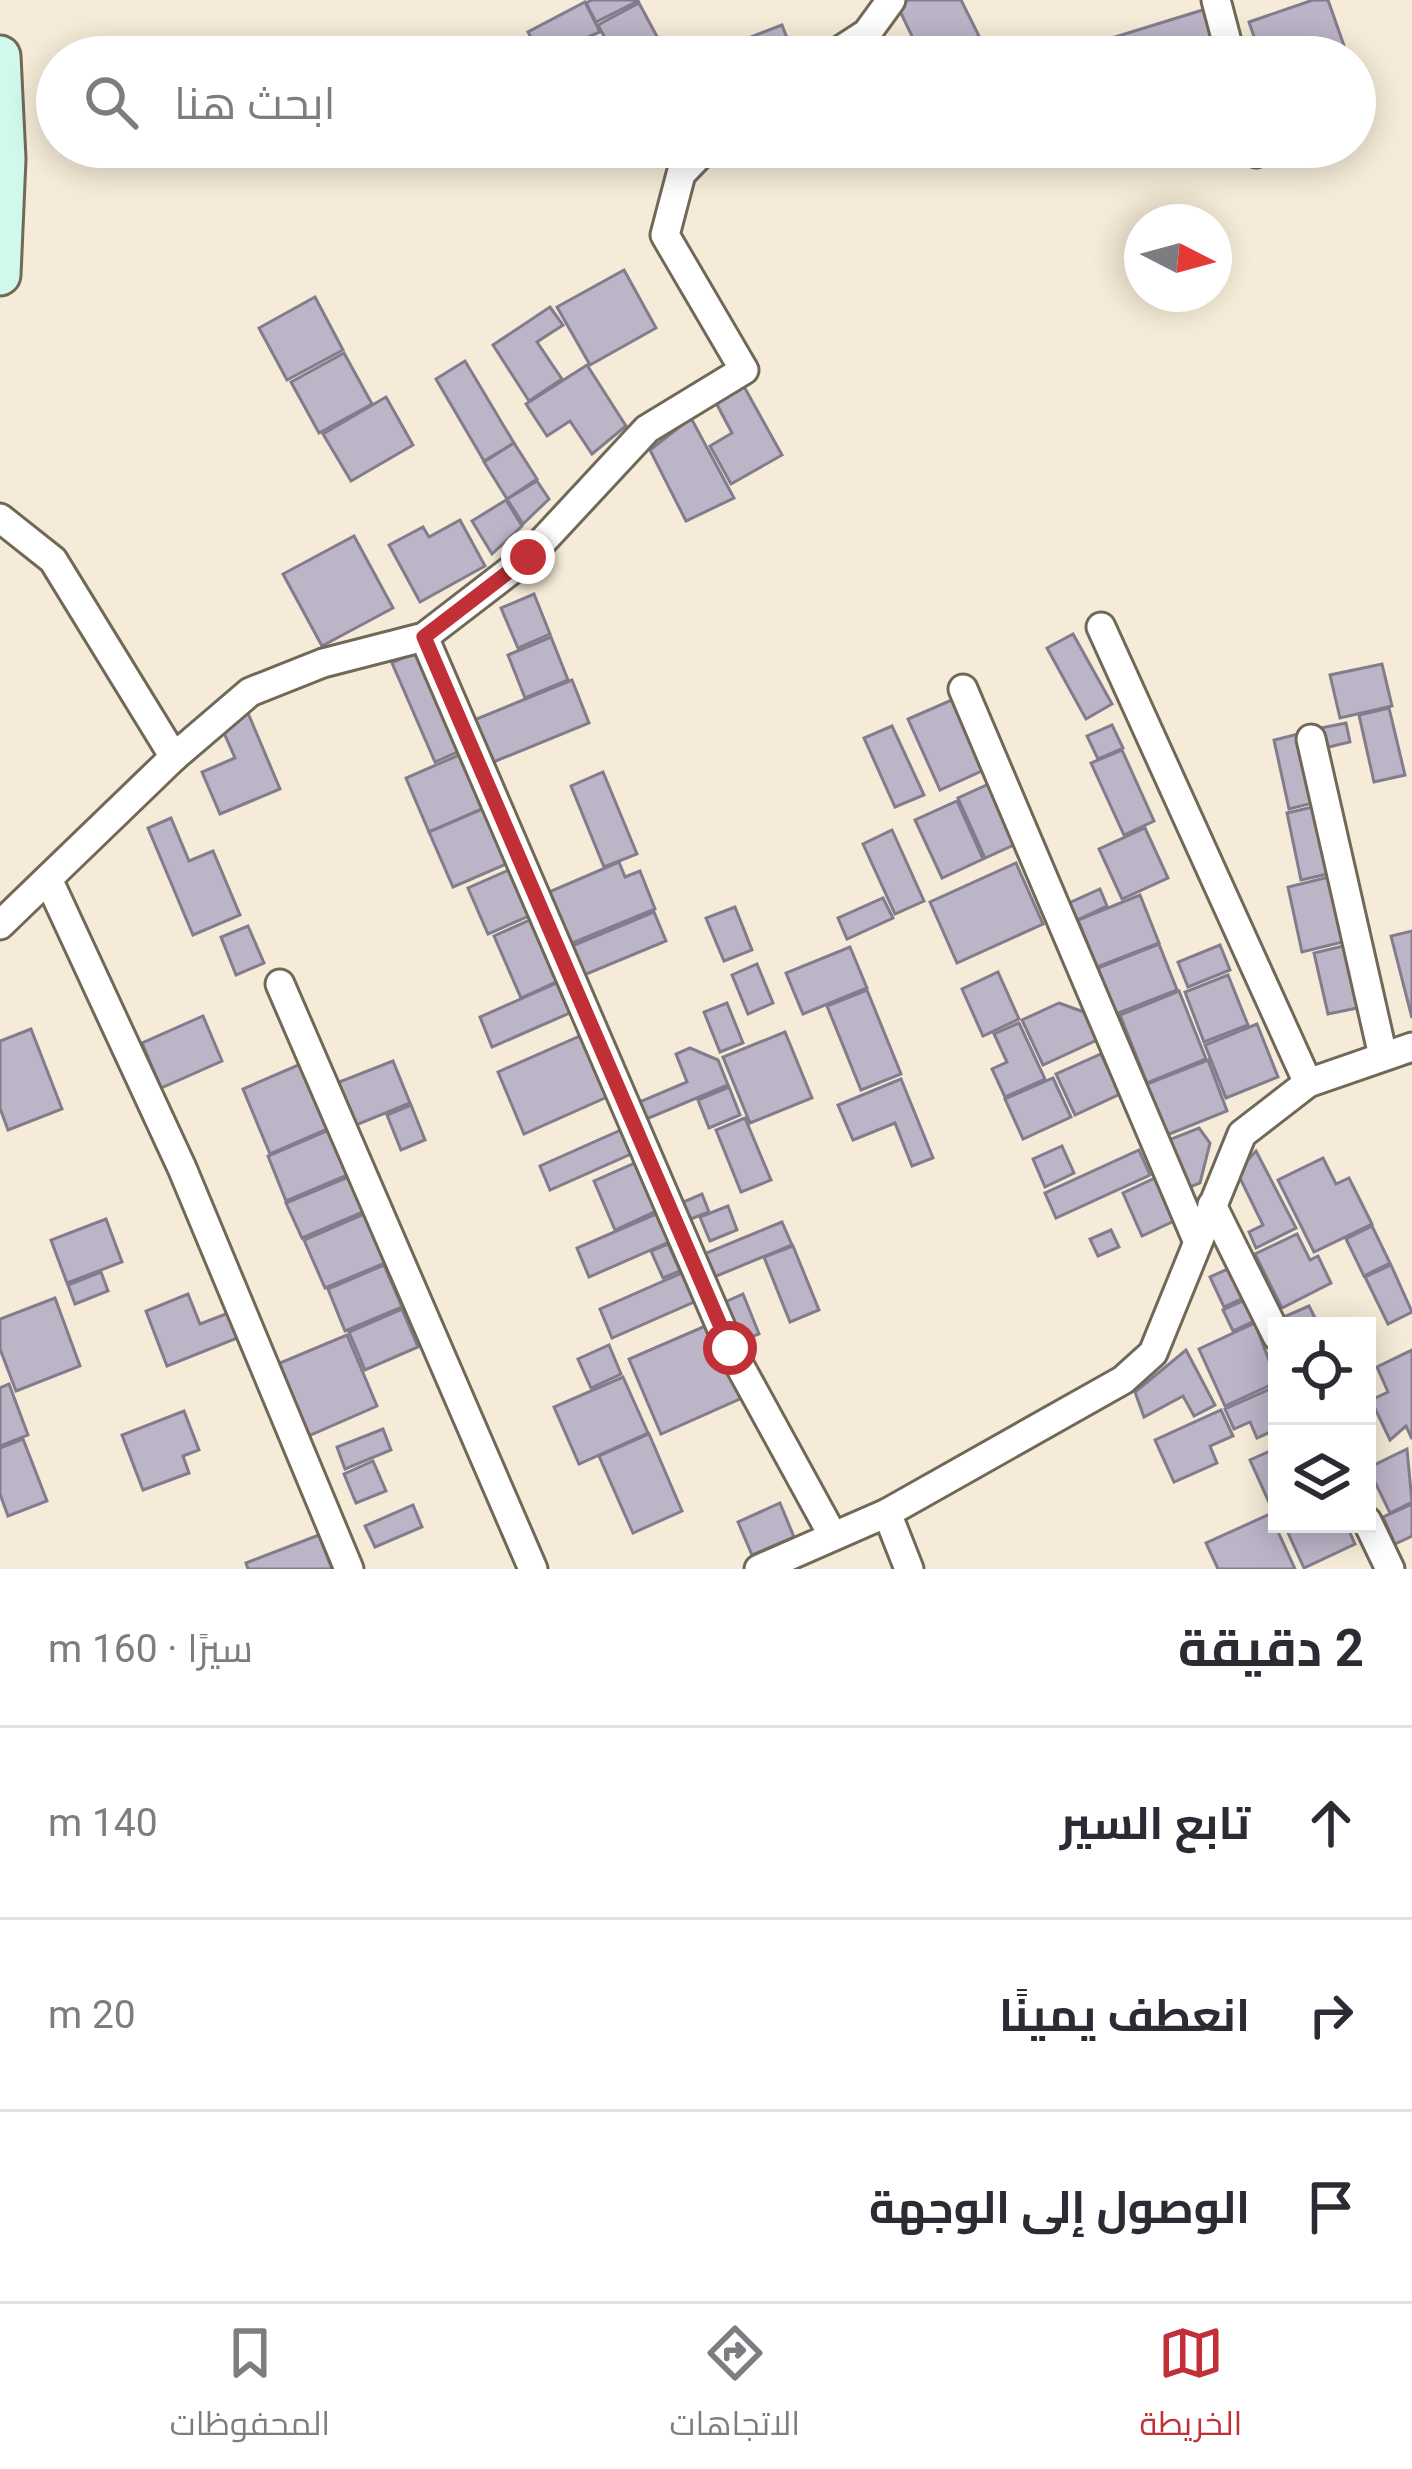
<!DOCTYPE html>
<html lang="ar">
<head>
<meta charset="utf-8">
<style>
	body { margin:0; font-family:Roboto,Cairo,sans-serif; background:#f7f7f7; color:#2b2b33; direction:rtl }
	.controls { position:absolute; right:36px; bottom:36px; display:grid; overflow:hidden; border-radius:0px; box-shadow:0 6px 30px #0003 }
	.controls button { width:108px; height:108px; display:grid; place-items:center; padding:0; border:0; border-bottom:3px solid #e1e1e2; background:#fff; color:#2b2b33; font:60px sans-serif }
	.compass { position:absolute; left:1124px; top:204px; width:108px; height:108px; border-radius:50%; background:#fff; box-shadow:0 6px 30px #0003; rotate:96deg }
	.stop { position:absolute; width:36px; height:36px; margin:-27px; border:9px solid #c03036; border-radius:50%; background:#fff }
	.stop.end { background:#c03036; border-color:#fff; box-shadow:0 3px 12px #0008 }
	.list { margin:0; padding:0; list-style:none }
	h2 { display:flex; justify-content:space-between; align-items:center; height:156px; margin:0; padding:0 48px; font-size:51px }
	h2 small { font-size:39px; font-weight:400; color:#7c7c81 }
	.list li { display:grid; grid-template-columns:78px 1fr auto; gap:36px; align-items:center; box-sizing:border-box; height:192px; padding:0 48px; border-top:3px solid #e1e1e2 }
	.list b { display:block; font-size:45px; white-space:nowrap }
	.list em { font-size:39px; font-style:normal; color:#7c7c81 }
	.icon { flex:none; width:66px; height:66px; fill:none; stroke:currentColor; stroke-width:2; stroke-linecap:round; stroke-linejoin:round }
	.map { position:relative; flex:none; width:1412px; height:1569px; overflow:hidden; direction:ltr }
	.search { position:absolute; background:#fff; box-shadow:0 6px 30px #0003; left:36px; right:36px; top:36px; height:132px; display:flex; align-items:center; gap:30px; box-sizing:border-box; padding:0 42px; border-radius:66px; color:#7c7c81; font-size:45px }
	.sheet { height:732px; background:#fff }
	nav { display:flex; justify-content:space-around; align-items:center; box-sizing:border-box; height:168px; border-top:3px solid #e1e1e2; background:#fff; font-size:33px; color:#7c7c81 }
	nav a { display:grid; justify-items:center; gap:6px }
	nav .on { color:#c03036 }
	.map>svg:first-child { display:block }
	.building { fill:#bcb4c7; stroke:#837c8d; stroke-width:3 }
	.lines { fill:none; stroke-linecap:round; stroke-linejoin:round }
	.street-casing { stroke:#716958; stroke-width:33 }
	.secondary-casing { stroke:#716958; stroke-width:45 }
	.street { stroke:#fff; stroke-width:27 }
	.secondary { stroke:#d0f8eb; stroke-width:39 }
	.route { stroke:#c03036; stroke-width:15 }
</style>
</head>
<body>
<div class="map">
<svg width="1412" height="1569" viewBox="0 0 1412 1569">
	<rect width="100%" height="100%" fill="#f5ebd8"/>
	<!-- building -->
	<g class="building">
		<path d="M592,0h45l1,1 -42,21 -10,-19z"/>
		<path d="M901,0h60l18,36 -41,21h-16l-25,-52z"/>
		<path d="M1313,0h15l20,57h-87l-12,-35z"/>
		<path d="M585,2l15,30 -59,25 -13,-25z"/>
		<path d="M639,3l29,54h-53l-17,-32z"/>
		<path d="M1206,9l10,34 -39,14h-56l-6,-20z"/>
		<path d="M782,25l8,21 -28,11h-18l-6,-15z"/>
		<path d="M624,270l32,58 -66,37 -33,-58z"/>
		<path d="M315,297l28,53 -56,30 -28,-52z"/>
		<path d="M550,307l13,18 -26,17 25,37 -33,22 -36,-56z"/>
		<path d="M344,353l28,51 -53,29 -28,-51z"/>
		<path d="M465,361l49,82 -30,18 -48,-82z"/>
		<path d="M587,365l39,61 -34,28 -22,-33 -23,15 -21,-32z"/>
		<path d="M742,383l40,72 -51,29 -21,-38 22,-13 -18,-34z"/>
		<path d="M386,397l27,48 -62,36 -28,-47z"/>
		<path d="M691,418l43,80 -48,23 -36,-71z"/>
		<path d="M514,443l23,36 -30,20 -23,-37z"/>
		<path d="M537,481l12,18 -26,25 -16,-25z"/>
		<path d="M506,500l16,26 -30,28 -20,-33z"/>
		<path d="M460,520l25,46 -65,36 -31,-57 34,-18 6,10z"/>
		<path d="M354,536l39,72 -71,38 -39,-72z"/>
		<path d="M534,594l16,40 -32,14 -17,-40z"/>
		<path d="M1073,634l39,70 -26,15 -39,-71z"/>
		<path d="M551,637l17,43 -43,18 -17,-43z"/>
		<path d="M418,651l44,99 -27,12 -43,-99z"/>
		<path d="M1382,664l10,42 -52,12 -10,-43z"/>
		<path d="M572,680l17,43 -98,40 -17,-43z"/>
		<path d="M954,699l32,70 -46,21 -32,-71z"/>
		<path d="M1389,708l16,67 -31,7 -15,-67z"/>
		<path d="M248,713l32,76 -60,25 -18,-42 33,-14 -11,-25z"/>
		<path d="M1346,723l4,19 -25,6 -4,-20z"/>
		<path d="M1112,725l11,23 -25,11 -11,-23z"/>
		<path d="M892,726l32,69 -29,12 -31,-69z"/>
		<path d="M1302,733l15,69 -28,7 -15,-69z"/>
		<path d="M1122,750l32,71 -30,14 -33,-72z"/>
		<path d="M466,752l23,54 -60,26 -23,-54z"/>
		<path d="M603,772l34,82 -33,13 -33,-81z"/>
		<path d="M991,783l27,60 -33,15 -27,-60z"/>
		<path d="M957,801l26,58 -41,19 -27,-58z"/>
		<path d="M489,806l24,55 -60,26 -24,-55z"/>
		<path d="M1317,806l15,67 -31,7 -14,-67z"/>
		<path d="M171,818l18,43 24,-10 27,64 -47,20 -45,-107z"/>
		<path d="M1145,828l23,50 -46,21 -23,-50z"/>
		<path d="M892,830l32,71 -29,13 -32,-70z"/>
		<path d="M619,862l6,15 15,-6 15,38 -85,35 -21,-52z"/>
		<path d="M1016,863l27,61 -86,39 -27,-61z"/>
		<path d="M509,870l20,46 -41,18 -20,-46z"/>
		<path d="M1333,876l14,65 -45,11 -14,-65z"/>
		<path d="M1100,889l7,17 -30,14 -8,-17z"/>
		<path d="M1140,895l19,48 -62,24 -19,-47z"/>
		<path d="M883,898l10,20 -46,21 -9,-21z"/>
		<path d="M735,907l17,43 -28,11 -18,-43z"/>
		<path d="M654,912l12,29 -82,34 -12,-29z"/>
		<path d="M532,919l26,62 -37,17 -27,-62z"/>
		<path d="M248,926l16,37 -28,12 -15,-38z"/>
		<path d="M1412,931v87l-21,-82z"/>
		<path d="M1159,944l18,46 -61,24 -18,-46z"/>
		<path d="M1220,945l10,25 -42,17 -10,-25z"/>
		<path d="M1347,945l15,62 -34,7 -14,-61z"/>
		<path d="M850,947l17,41 -64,26 -17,-41z"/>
		<path d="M757,964l16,39 -25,11 -16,-39z"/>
		<path d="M998,972l21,47 -36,17 -21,-47z"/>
		<path d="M1228,975l20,50 -44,17 -19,-50z"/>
		<path d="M559,982l13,30 -80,35 -12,-30z"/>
		<path d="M867,990l34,84 -40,16 -34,-84z"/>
		<path d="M1179,991l27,68 -59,24 -27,-68z"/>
		<path d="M727,1003l16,40 -23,9 -16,-40z"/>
		<path d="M1059,1003l25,9 13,28 -54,25 -21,-45z"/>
		<path d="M203,1016l19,45 -61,27 -19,-45z"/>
		<path d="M1019,1023l26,56 -40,18 -13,-28 15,-7 -13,-28z"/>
		<path d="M1257,1024l21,53 -52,21 -21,-53z"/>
		<path d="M31,1029l31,80 -54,21 -8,-22v-67z"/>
		<path d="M785,1032l27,66 -62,25 -27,-66z"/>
		<path d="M580,1036l27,61 -83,37 -26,-62z"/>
		<path d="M690,1048l28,12 10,25 -84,35 -7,-17 50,-21 -11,-28z"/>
		<path d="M1101,1054l19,40 -45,21 -19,-41z"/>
		<path d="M1208,1060l19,51 -60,24 -20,-51z"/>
		<path d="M393,1061l17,42 -59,24 -17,-43z"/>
		<path d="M303,1063l27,65 -60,26 -27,-65z"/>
		<path d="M1053,1078l18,39 -48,22 -18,-40z"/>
		<path d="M901,1079l32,79 -21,8 -17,-43 -42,17 -15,-35z"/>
		<path d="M729,1087l11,28 -31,13 -11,-28z"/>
		<path d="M411,1105l14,35 -24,10 -14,-35z"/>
		<path d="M745,1118l26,62 -30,12 -25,-62z"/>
		<path d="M1199,1128l11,15 -10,40 -15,6 -19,-48z"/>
		<path d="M331,1129l19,45 -64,27 -18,-45z"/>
		<path d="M621,1130l10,24 -81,36 -10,-24z"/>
		<path d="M1062,1146l12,27 -29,14 -12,-28z"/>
		<path d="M1139,1150l11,25 -94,43 -11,-25z"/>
		<path d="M1256,1151l40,77 -40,20 -7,-16 14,-7 -26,-53z"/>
		<path d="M1323,1158l13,26 13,-6 23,46 -58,28 -36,-72z"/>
		<path d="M635,1163l21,48 -41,19 -21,-49z"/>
		<path d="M348,1177l15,35 -61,26 -16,-35z"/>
		<path d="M1155,1178l19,43 -32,15 -19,-43z"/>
		<path d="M702,1194l7,18 -21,8 -7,-17z"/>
		<path d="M728,1206l9,24 -27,11 -10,-24z"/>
		<path d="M364,1214l21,49 -60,25 -21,-48z"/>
		<path d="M656,1214l13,28 -80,35 -12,-29z"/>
		<path d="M106,1219l16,43 -55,21 -16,-43z"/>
		<path d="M782,1222l10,23 -78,32 -10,-23z"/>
		<path d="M1372,1226l18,37 -26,13 -18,-37z"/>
		<path d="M1111,1230l8,17 -21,9 -8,-17z"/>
		<path d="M1297,1234l13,26 8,-4 13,27 -49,25 -27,-54z"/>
		<path d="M668,1244l12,27 -17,7 -12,-27z"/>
		<path d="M793,1246l26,64 -29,12 -26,-65z"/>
		<path d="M384,1265l18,42 -57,24 -17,-42z"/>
		<path d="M1391,1265l21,47 -24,12 -23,-47z"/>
		<path d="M1230,1268l13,30 -19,9 -14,-30z"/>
		<path d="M101,1272l7,19 -33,13 -7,-19z"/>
		<path d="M682,1273l12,29 -82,36 -12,-29z"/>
		<path d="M188,1294l12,30 31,-12 9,25 -73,29 -21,-55z"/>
		<path d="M743,1294l16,40 -20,8 -16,-39z"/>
		<path d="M55,1298l25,68 -64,25 -16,-42v-30z"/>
		<path d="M1245,1300l9,21 -21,10 -10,-21z"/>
		<path d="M1309,1306l10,20h-28l-5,-10z"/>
		<path d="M402,1309l16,38 -53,23 -16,-38z"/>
		<path d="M1255,1323l22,59 -52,24 -26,-57z"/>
		<path d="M710,1324l32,74 -81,36 -32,-75z"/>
		<path d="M347,1335l30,71 -71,31 -31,-72z"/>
		<path d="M609,1345l12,29 -30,14 -13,-29z"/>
		<path d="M1186,1350l29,55 -21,11 -11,-20 -39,21 -9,-25z"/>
		<path d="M1412,1350v89l-6,-13 -16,14 -19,-40 17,-8 -11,-25z"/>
		<path d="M623,1377l25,56 -69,31 -25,-57z"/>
		<path d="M9,1384l19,51 -28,11v-58z"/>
		<path d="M1277,1386v43l-20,9 -7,-16 -16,7 -9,-20z"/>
		<path d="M1221,1410l12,26 -23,10 7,17 -43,19 -19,-42z"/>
		<path d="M184,1411l15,39 -16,6 6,17 -46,17 -21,-55z"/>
		<path d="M383,1429l8,21 -46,19 -8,-22z"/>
		<path d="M649,1434l33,77 -49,22 -34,-77z"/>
		<path d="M23,1439l24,62 -39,15 -8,-22v-46z"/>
		<path d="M1277,1448v59l-5,2 -22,-49z"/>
		<path d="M1407,1449l5,53 -22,11 -22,-45z"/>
		<path d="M373,1461l13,30 -30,12 -12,-29z"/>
		<path d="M780,1503l14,34 -42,18 -14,-33z"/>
		<path d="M1412,1504v32l-17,8 -12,-27z"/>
		<path d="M413,1505l9,22 -47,20 -10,-21z"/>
		<path d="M1270,1514l25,55h-77l-12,-26z"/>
		<path d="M1284,1524h62l9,20 -51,24z"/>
		<path d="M319,1535l13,34h-84l-2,-6z"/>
	</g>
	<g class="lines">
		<!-- street casing -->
		<g class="street-casing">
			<g id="street">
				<path d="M1216,0l15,57"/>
				<path d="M830,57l37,-24 24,-33"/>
				<path d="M1255,147l1,6"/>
				<path d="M0,518l53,42 121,197"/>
				<path d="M1101,627l207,456"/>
				<path d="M424,637l306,711 103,188"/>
				<path d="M963,689l234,551"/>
				<path d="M1311,739l72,317"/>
				<path d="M48,879l134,289 167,401"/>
				<path d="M0,925l174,-168 76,-65 73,-29 101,-26 104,-80 119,-128 97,-59 -79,-135 16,-61 26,-27"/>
				<path d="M280,984l253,585"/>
				<path d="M1212,1205l65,131"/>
				<path d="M887,1513l22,56"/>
				<path d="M1367,1521l23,48"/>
				<path d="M759,1569l128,-56 236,-133 30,-27 89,-219 66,-51 104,-36"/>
			</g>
		</g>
		<!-- secondary casing -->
		<g class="secondary-casing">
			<path id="secondary" d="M0,56l5,103 -5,116"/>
		</g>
		<!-- street -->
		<use href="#street" class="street"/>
		<!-- secondary -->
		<use href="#secondary" class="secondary"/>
	</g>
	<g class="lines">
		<!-- route -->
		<path class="route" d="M528,557l-104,80 306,711"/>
	</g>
</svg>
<div class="controls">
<button><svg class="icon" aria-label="locate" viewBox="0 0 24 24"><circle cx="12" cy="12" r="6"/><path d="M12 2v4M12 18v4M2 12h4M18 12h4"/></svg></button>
<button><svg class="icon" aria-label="layers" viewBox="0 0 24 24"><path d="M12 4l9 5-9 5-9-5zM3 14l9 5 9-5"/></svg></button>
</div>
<svg class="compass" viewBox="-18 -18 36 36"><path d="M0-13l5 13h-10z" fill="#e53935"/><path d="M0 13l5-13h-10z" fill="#7c7c81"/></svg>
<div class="stop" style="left:730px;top:1348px"></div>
<div class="stop end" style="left:528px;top:557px"></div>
<div class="search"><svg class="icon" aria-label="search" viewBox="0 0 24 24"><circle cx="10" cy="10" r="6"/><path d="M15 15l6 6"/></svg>ابحث هنا</div>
</div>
<section class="sheet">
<h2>2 دقيقة<small>سيرًا · 160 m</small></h2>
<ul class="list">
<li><svg class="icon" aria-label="ahead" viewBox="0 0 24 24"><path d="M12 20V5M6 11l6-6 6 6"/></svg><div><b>تابع السير</b></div><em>140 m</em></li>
<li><svg class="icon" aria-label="right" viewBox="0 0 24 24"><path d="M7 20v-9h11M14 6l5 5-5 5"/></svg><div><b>انعطف يمينًا</b></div><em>20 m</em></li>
<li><svg class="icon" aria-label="arrive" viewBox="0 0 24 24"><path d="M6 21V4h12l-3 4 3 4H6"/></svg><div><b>الوصول إلى الوجهة</b></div></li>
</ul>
</section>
<nav>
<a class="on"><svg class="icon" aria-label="map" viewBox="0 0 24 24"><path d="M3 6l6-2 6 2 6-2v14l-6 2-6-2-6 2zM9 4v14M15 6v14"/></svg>الخريطة</a>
<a><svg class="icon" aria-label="directions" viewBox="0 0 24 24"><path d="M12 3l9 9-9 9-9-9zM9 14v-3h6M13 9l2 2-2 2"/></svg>الاتجاهات</a>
<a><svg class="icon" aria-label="saved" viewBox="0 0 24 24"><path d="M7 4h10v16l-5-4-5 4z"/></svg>المحفوظات</a>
</nav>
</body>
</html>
